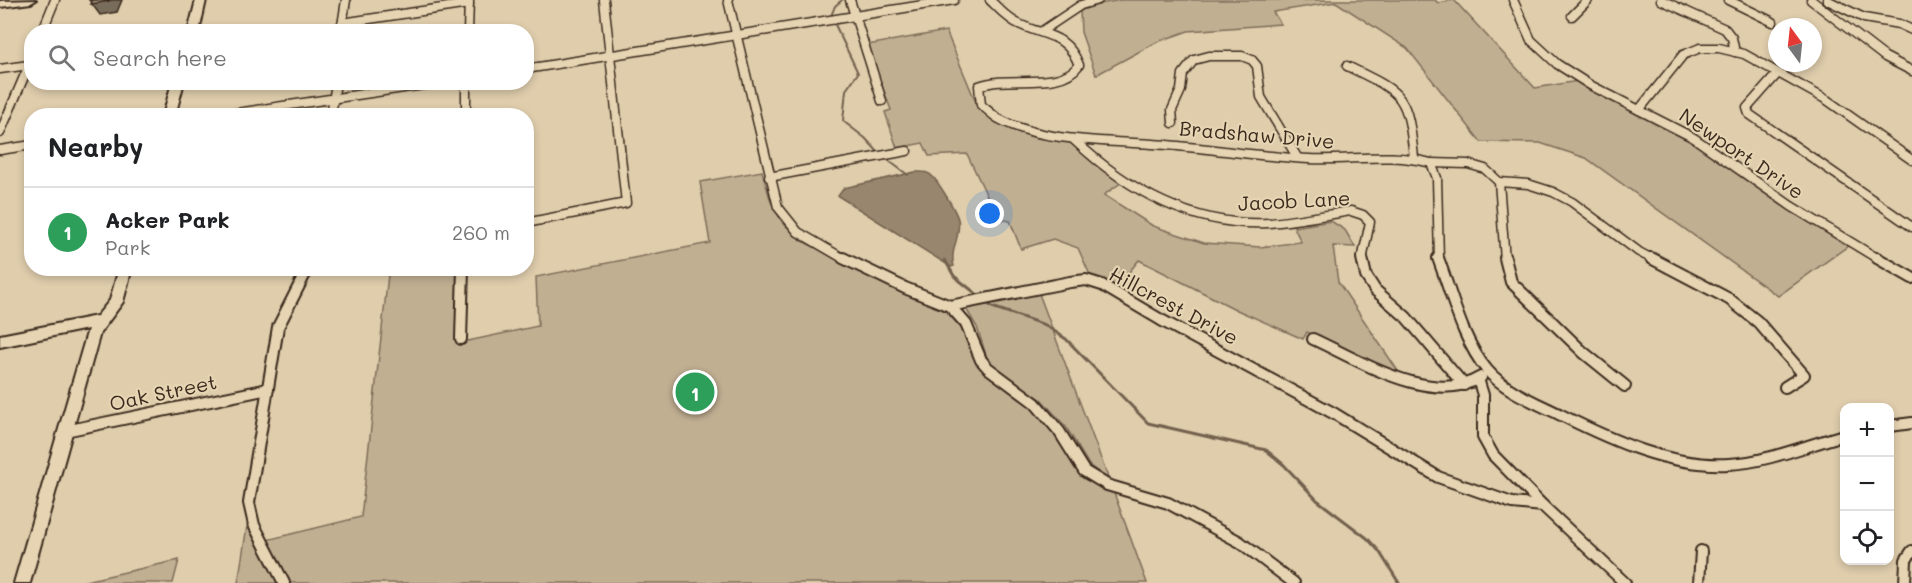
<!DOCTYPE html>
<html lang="en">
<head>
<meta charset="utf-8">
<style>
	body { margin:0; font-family:Mali,sans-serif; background:#f2f2f2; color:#202124 }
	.controls { position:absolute; right:18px; bottom:18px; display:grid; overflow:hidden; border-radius:12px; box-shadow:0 3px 9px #0003 }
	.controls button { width:54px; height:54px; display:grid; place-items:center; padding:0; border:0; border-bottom:2px solid #e0e0e0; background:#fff; color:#202124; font:30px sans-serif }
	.compass { position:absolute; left:1768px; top:18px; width:54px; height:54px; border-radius:50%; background:#fff; box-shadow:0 3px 9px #0003; rotate:345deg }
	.you { position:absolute; left:990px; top:214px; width:21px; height:21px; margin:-15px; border:4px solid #fff; border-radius:50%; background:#1a73e8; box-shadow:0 0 0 9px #1a73e833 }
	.badge { display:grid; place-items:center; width:39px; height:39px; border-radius:50%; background:#c8321e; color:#fff; font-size:20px; font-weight:700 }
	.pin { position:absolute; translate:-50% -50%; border:3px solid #fff; box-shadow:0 2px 6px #0006 }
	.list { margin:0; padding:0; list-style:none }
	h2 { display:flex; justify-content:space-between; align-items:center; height:78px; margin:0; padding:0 24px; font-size:26px }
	h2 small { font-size:20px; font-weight:400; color:#757577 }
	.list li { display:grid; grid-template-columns:39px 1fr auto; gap:18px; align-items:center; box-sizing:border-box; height:90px; padding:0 24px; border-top:2px solid #e0e0e0 }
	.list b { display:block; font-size:22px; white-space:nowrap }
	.list p { margin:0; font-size:20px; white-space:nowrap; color:#757577 }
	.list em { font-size:20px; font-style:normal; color:#757577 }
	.icon { flex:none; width:33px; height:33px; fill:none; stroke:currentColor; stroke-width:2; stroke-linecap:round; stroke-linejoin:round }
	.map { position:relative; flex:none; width:1912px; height:583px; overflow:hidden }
	.search { position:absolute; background:#fff; box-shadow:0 3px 9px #0003; left:24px; top:24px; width:510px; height:66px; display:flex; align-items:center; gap:15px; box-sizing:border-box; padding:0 21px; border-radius:24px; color:#757577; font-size:22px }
	.panel { position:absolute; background:#fff; box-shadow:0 3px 9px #0003; left:24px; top:108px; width:510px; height:168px; border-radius:24px }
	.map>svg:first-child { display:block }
	.green { fill:#c1af92; stroke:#7e6c58; stroke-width:1.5 }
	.water { fill:#98866e; stroke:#73614e; stroke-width:1.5 }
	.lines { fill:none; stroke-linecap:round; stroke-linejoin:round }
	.stream-far1 { stroke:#73614e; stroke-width:2 }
	.stream { stroke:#73614e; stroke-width:3 }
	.street-far1-casing { stroke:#3b2a1e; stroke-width:11 }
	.street-casing { stroke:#3b2a1e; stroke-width:14 }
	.secondary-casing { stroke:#3b2a1e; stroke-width:4 }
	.street-far1 { stroke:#e6d4b2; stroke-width:8 }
	.street { stroke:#e6d4b2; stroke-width:10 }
	.secondary { fill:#e6d4b2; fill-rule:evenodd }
	.shaded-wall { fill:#786c5a; stroke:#3b2a1e; stroke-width:1.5 }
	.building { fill:#ac9a80; stroke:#3b2a1e; stroke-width:1.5 }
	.labels { text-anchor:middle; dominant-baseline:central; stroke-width:4.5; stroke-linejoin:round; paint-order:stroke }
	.street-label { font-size:20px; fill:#3b2a1e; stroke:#e6d4b2 }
</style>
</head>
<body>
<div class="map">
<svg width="1912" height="583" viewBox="0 0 1912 583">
	<rect width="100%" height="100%" fill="#dfcdac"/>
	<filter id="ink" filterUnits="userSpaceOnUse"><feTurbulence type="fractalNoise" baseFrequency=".0167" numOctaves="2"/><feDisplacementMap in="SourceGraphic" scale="12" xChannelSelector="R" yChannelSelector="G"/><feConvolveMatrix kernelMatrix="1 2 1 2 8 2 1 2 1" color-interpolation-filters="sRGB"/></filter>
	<g filter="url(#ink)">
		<!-- green -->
		<g class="green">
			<path d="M1121,0h314l3,3 16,-3 81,88 43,-7 24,15 59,26 35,19 113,81 39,24 -70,50 -192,-138 -46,-15 -59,-1 -74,-94 -71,-46 -63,10 8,12 -93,7 -31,11 -61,33 -15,-43 -1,-21 14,-6z"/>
			<path d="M946,31l32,76 11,10 23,13 23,8 34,4 53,40 -18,13 49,31 51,17 56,4 41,-5 -7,-15 37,-6 14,9 10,17 -22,-1 5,36 62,92 -93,-42 -4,7 -66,-29 -98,-50 -24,29 -25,-14 -12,-27 -25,-9 -32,10 -11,-28 -12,-2 -31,-65 -38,2 -6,-13 -26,5 -12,-36 6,-2 -24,-65z"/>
			<path d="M762,171l9,31 11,20 20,19 133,66 16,4 12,16 14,33 54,44 24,29 29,46 30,14 33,90h-909l10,-63 15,21 98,-24 27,-242 32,-6h39l-3,72 3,2 79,-17 -2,-49 174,-34 -10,-61z"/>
			<path d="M1038,291l71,189 -20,-15 -23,-38 -25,-28 -45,-29 -9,-12 -10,-31 -12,-20z"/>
			<path d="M179,560l-6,23h-98l6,-1z"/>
		</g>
		<!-- water -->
		<path class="water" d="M915,172c7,0 13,-1 18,5 6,6 23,34 25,42 4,16 -9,31 -4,47l-3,1 -113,-71 6,-8z"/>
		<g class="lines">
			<!-- stream-far1 -->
			<g class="stream-far1">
				<path d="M842,0l-7,6 -4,10 27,57 -12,17 -3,31 22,17 15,16"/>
				<path d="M885,158l23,17"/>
			</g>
			<!-- stream -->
			<g class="stream">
				<path d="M945,260l9,16 25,20"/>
				<path d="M986,302l6,5 53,18 21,14 82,84 118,27 18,15 33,35 50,38 12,13 20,32"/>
			</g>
			<!-- street-far1 casing -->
			<g class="street-far1-casing">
				<g id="street-far1">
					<path d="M728,0l50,207 20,25 48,28"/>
					<path d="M850,0l32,101"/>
					<path d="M990,0c8,8 15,16 25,22 27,15 51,9 64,43 -20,27 -69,9 -100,21l2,19c6,4 12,11 18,14 48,26 125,21 179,27 44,4 87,11 131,13 42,2 81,-7 122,4l6,15 2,82"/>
					<path d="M1513,0l18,40 26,24 33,21 104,53 97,68 89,54"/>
					<path d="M1661,0l64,29 7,9 3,14"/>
					<path d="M1728,0l45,22"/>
					<path d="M1811,0l74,57 27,14"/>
					<path d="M1827,0l37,18 35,6 13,6"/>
					<path d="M1572,16l16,-16"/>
					<path d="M342,23l127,-19"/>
					<path d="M1042,31l39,-26 17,-5"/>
					<path d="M42,32l13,-32"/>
					<path d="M341,32l5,-32"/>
					<path d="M468,32l1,-32"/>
					<path d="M1347,66c57,28 60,27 67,91"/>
					<path d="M0,69l29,-4"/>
					<path d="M526,69l428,-69"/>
					<path d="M1778,73l-31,35 2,6 163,113"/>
					<path d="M466,82v34"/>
					<path d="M1639,110l44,-55 17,-7h19l25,6 83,46 85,60"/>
					<path d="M216,116l228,-34"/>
					<path d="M331,116l5,-34"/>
					<path d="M1173,123l-1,-13 9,-20 2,-16 11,-14 15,-4h33l10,4 5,6 4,31 36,60"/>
					<path d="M0,133l32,-75"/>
					<path d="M1073,139c54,51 120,88 196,84 28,-2 55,-8 82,-12l12,4 7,7 -8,38"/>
					<path d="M0,150l32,-5"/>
					<path d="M1431,163l37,1 17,5 14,13 29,2 25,8 19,10 67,50 15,8"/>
					<path d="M769,177l138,-26"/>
					<path d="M1499,182l6,78"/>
					<path d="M526,223l100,-20 -22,-203"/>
				</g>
			</g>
			<!-- street casing -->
			<g class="street-casing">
				<g id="street">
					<path d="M843,258l62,30 45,18 120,-24 16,-2 16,5 59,35 174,94 103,63 74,26 31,3"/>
					<path d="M1362,258l4,18 9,14 31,27 58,68"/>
					<path d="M1438,258c14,37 24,82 49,112 18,21 50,33 74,45 52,26 109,52 168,49 39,-2 78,-19 115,-29"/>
					<path d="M1505,258l6,24 72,70 42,34"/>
					<path d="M1651,258l78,41 29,23 46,53 -19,12"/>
					<path d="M1877,258l35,20"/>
					<path d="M950,306l16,18 15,36 7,8 47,35 24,28 25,40 23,14 61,18 72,39 54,41"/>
					<path d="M461,339l2,-71"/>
					<path d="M1313,339c46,21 119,68 168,38"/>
					<path d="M1478,379l5,16v42l10,18 50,51 82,77"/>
					<path d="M1890,426l22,-3"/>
					<path d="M65,431l203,-42"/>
					<path d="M284,583l-30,-58 -5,-22 29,-176 30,-59"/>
					<path d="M1699,583l2,-32"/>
					<path d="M1905,583l1,-23 6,-9"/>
				</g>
			</g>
			<!-- secondary casing -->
			<g class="secondary-casing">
				<g id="secondary">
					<path d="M36,0l-5,3 -31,4v-6z"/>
					<path d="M196,0h10l-7,32h-11z"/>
					<path d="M172,82h12l-9,34h-12z"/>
					<path d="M119,268h13l-9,34 -23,31 -70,250h-16l74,-254 -88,18v-12l97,-19 13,-16z"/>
				</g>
			</g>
			<!-- street-far1 -->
			<use href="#street-far1" class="street-far1"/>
			<!-- street -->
			<use href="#street" class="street"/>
			<!-- secondary -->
			<use href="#secondary" class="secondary"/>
		</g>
		<!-- shaded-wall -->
		<path class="shaded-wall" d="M89,0h33l-5,12 -17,3z"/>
		<!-- building -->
		<path class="building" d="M93,0h17l-1,1 -18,3z"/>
	</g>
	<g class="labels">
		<!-- street labels -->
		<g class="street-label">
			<text transform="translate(1257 134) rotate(5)">Bradshaw Drive</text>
			<text transform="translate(1742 153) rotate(34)">Newport Drive</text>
			<text transform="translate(1294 200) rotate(-3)">Jacob Lane</text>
			<text transform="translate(1174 305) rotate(28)">Hillcrest Drive</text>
			<text transform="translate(163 392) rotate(-12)">Oak Street</text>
		</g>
	</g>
</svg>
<div class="controls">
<button>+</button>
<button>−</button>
<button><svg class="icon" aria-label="locate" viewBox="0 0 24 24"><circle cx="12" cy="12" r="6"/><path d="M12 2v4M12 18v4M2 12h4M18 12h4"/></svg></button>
</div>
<svg class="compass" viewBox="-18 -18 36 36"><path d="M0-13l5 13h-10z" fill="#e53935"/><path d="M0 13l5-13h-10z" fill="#757577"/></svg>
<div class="you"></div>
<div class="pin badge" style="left:695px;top:392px;background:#2e9e5b">1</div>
<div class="search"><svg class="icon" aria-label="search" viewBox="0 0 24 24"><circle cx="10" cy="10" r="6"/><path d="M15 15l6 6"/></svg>Search here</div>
<section class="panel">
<h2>Nearby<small></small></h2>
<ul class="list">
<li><span class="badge" style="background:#2e9e5b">1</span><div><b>Acker Park</b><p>Park</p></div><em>260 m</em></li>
</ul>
</section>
</div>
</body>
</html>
